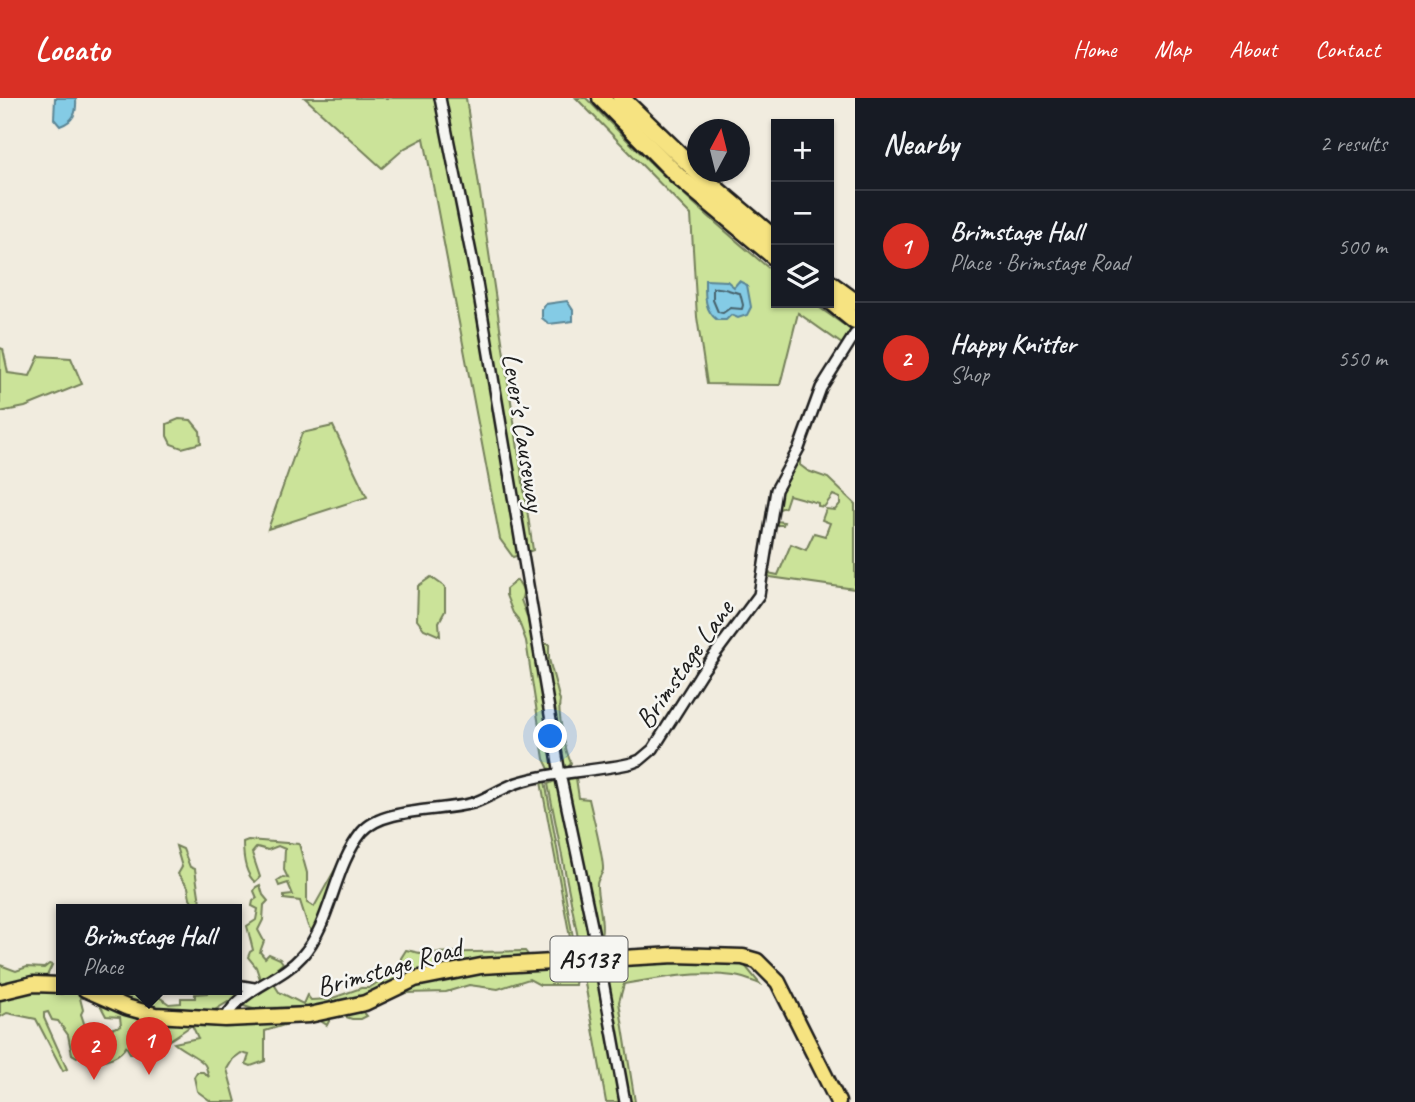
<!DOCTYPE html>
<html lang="en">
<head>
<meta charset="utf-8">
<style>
	body { margin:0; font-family:Caveat,sans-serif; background:#242831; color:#f1f3f6 }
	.controls { position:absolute; right:21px; top:21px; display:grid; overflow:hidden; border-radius:0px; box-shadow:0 2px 5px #0004 }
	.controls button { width:63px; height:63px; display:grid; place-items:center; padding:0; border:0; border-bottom:2px solid #363941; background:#171b24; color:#f1f3f6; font:35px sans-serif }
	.compass { position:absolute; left:687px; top:21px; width:63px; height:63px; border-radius:50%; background:#171b24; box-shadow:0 2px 5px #0004; rotate:7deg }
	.you { position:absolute; left:551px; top:639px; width:24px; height:24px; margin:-18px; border:5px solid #fff; border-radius:50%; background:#1a73e8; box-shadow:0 0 0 10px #1a73e833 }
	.badge { display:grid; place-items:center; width:46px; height:46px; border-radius:50%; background:#d93025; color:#fff; font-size:23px; font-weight:700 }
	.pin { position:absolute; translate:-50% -58px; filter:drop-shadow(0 2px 4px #0008) }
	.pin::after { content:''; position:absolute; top:37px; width:24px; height:21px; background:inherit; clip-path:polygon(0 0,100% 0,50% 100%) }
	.popup { position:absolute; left:56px; top:806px; width:186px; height:91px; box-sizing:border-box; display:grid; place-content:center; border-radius:0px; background:#171b24; filter:drop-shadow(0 2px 5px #0005); font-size:23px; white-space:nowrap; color:#9ea1a6 }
	.popup b { font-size:26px; color:#f1f3f6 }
	.popup::after { content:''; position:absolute; left:50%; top:100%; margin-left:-14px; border:14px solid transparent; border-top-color:#171b24 }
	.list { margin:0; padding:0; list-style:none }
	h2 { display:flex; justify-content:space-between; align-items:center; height:91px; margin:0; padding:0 28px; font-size:30px }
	h2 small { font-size:23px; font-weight:400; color:#9ea1a6 }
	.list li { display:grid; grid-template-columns:46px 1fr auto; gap:21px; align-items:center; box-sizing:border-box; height:112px; padding:0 28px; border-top:2px solid #363941 }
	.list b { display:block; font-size:26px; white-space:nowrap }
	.list p { margin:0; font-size:23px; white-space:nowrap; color:#9ea1a6 }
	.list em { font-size:23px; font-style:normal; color:#9ea1a6 }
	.icon { flex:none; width:38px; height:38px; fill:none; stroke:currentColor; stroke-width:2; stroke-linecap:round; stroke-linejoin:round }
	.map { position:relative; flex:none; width:855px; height:1004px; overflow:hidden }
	header { display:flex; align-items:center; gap:42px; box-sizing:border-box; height:98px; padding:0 35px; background:#d93025; color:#fff }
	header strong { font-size:33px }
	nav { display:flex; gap:38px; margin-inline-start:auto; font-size:24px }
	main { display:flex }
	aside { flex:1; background:#171b24 }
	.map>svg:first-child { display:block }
	.green { fill:#cbe399; stroke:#74805a; stroke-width:2 }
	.water { fill:#84cbe5; stroke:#5a8595; stroke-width:2 }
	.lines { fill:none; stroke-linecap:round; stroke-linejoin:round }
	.shore { stroke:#46626c; stroke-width:2 }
	.stream { stroke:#5a8595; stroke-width:2 }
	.street-casing { stroke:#1c1c1c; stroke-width:14 }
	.primary-casing { stroke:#1c1c1c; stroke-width:19 }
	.highway-casing { stroke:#1c1c1c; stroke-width:21 }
	.street { stroke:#f6f6f2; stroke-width:9 }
	.primary { stroke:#f6e381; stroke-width:14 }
	.highway { stroke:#f6e381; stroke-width:16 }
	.labels { text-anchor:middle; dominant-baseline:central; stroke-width:5; stroke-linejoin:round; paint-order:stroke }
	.shield { fill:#f6f6f2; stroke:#5d5d5c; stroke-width:2 }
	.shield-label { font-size:26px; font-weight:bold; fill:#1c1c1c }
	.street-label { font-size:28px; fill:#1c1c1c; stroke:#f6f6f2 }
</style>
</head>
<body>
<header>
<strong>Locato</strong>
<nav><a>Home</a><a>Map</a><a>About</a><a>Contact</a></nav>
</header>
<main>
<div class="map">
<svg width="855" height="1004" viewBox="0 0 855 1004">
	<rect width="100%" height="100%" fill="#f1ecdf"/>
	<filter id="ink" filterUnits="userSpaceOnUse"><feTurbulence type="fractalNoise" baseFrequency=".0143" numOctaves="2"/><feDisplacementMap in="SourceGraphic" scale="14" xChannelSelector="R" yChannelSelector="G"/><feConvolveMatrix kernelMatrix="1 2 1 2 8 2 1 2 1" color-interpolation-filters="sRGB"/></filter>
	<g filter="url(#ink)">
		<!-- green -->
		<g class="green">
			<path d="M305,0h161l67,452 -20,7 -13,-18 -76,-401 -19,10 -23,20z"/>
			<path d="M576,0h10c60,63 123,121 190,176v29h37l38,27 -9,14 -44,-31 -18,72 -73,-1 -10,-67 -6,-102z"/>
			<path d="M0,250l3,1 5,24 22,3 9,-20 32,2 11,26 -57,23 -25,5z"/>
			<path d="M179,321l12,1 9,11 1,12 -19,5 -11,-4 -4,-8v-12z"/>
			<path d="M333,328l34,71 -99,32 34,-96z"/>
			<path d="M800,356v11l8,6 20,7 27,26v85l-85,-12 -4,-4 9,-58 1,6 8,1 -1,3h-8l-8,43 1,5 10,2 13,-31 15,6 8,-17 11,3 5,-13 -8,-3 4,-11 9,1 5,-6v-6l-7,-3 -9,12 -6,-1v-3l-29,-8 -4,12 -8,3 4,-21z"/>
			<path d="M431,479l14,10v24l-6,11 1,14 -16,-7 -7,-9 1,-34z"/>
			<path d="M517,482c6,8 8,11 4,20l7,19 26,140 1,10h-6l-5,-10 -18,-118 -8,-22 -5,-6 -7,-18v-6z"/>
			<path d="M543,546h6v15l11,42c-3,11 6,52 11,62l-6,9h-4l-21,-127z"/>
			<path d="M576,680l3,20 10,1c3,14 15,59 14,71 -1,5 -6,9 -6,15 -1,20 20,65 -17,63l-32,-164 9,-4z"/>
			<path d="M545,683l29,162h-3l-30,-161z"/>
			<path d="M248,742l51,4 8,29v30l7,4 33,-59 -34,85 -5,-7 -8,-25 -16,-2v-3l9,-1 -5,-12 -9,3 -2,-5 6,-4 5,1 -4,-8 1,-21 -7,-3 -10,4 -11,-3 -5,6 8,24 -5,5c-10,-8 -12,-27 -12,-40z"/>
			<path d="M176,748l7,3 7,18 5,2 6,40h-7l2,-1 -6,-10 -2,-11 -10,-13 4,-7z"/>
			<path d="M260,787l3,10 5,6 -4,4 -1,15 -5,10 6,11 -4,11 5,6 4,-4 11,5 3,4 -19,17 -4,-1 -4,-12 -8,-10 2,-5 3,-2 -6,-24 9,-6 2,-11 -6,-3 1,-5 4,-3 -3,-7 2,-4z"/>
			<path d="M406,852l14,3 105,-2 8,10 44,7 -2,17h-35l-11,-6 -31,10 -29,-4 -23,7 -40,1 3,-14 -48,30 6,7 -6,3h-9l-9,-3 -2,-9 -4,-1 -10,19 -11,-7 -4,-11 -51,1 -2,3 -15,-5 1,-4 27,-21 7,11 24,12 4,-9 4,5 19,-1 31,-11h8l33,-22 -1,-8z"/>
			<path d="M654,862l88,2 18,22c-8,-3 -17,-7 -26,-8 -35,-5 -75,2 -110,8l-5,18 16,100h-29l-23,-130 11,-6z"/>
			<path d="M49,866l3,1 -6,13 15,11h9l21,7 -11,2 3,12 -2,4 4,12 13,6 23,-6 -1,-9 -14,-1 -7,-13 2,-2 32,11 157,9 1,2 -26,8v30l-14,5 -5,-2 3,-9 -8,-2 -8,6 -6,10 9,33h-24l-15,-11 -3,-14 3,-5h6l6,5c-2,-4 -2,-9 -4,-12 -3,-6 -23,-15 -31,-22l24,-5 -6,-13c-14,10 -46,33 -62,28l-4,-7c-8,14 -24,14 -38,17l-6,-11 -5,5 -5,-3 -4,-19 -10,-14 -6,-1 -4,-8 -4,1v5l23,51 -4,2 -27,-52 -29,-6 -7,4v-52l16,6 11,-4 17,1z"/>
			<path d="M99,891h59l1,8 10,7 12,-1v-5h14v-4l12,-1 1,-4h37l-1,3 -31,19 -8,2 -57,-3z"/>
		</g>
		<!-- water -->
		<g class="water">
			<path d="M55,0h21c1,15 -2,23 -16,28l-6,-7z"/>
			<path d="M705,182l22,1 7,6 5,-6 8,4 4,22 -4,8 -9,3 -7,-3 -5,5h-9c-13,-10 -12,-25 -12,-40z"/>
			<path d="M567,203l6,9v11l-24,3 -7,-6v-8l4,-6z"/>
		</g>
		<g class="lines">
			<!-- shore -->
			<path class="shore" d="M713,190c10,-2 17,4 27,5l3,12 -1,4 -12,-1 -7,5 -5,-1 -5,-12z"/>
			<!-- stream -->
			<path class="stream" d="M0,887l16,-4"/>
			<!-- street casing -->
			<g class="street-casing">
				<g id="street">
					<path d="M440,0l37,185 83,491 39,185 26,143"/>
					<path d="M236,887l18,3"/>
					<path d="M225,921c17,-32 54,-37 77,-63 30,-34 31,-88 60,-124 21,-25 80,-20 111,-29 15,-5 29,-15 44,-20 37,-12 77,-11 115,-20l8,-3 13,-11 48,-76 58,-78 17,-105 23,-42 22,-60 34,-54"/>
				</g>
			</g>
			<!-- primary casing -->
			<g class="primary-casing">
				<g id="primary">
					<path d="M85,891l41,18 29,8 70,4 84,-4 56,-12 50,-24 66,-13 194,-11 68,2 14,4 21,21 60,120"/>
					<path d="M0,894l33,-8 28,1"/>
				</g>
			</g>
			<!-- highway casing -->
			<g class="highway-casing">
				<g id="highway">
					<path d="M601,0l78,79 97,81"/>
					<path d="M621,0l89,86 66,56"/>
					<path d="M829,185l26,19"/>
					<path d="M829,202l26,21"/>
				</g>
			</g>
			<!-- street -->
			<use href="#street" class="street"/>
			<!-- primary -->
			<use href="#primary" class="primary"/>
			<!-- highway -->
			<use href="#highway" class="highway"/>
		</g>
	</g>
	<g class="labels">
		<!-- shield labels -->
		<rect class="shield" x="550.5" y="838.5" width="77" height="45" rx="5"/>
		<g class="shield-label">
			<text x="589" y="861">A5137</text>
		</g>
		<!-- street labels -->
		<g class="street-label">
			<text transform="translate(524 334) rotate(81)">Lever's Causeway</text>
			<text transform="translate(684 566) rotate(-55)">Brimstage Lane</text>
			<text transform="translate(389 869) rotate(-16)">Brimstage Road</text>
		</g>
	</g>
</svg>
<div class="controls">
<button>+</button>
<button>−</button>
<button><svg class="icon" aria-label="layers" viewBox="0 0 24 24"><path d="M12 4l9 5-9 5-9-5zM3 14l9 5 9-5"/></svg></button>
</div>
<svg class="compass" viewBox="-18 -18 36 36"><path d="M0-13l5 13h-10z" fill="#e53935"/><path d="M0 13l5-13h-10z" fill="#9ea1a6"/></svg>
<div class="you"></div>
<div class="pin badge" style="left:149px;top:977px">1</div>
<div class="popup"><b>Brimstage Hall</b>Place</div>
<div class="pin badge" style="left:94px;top:982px">2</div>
</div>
<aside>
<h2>Nearby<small>2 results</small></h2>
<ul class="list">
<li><span class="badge">1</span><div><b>Brimstage Hall</b><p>Place · Brimstage Road</p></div><em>500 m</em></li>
<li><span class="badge">2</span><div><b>Happy Knitter</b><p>Shop</p></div><em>550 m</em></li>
</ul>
</aside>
</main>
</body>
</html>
